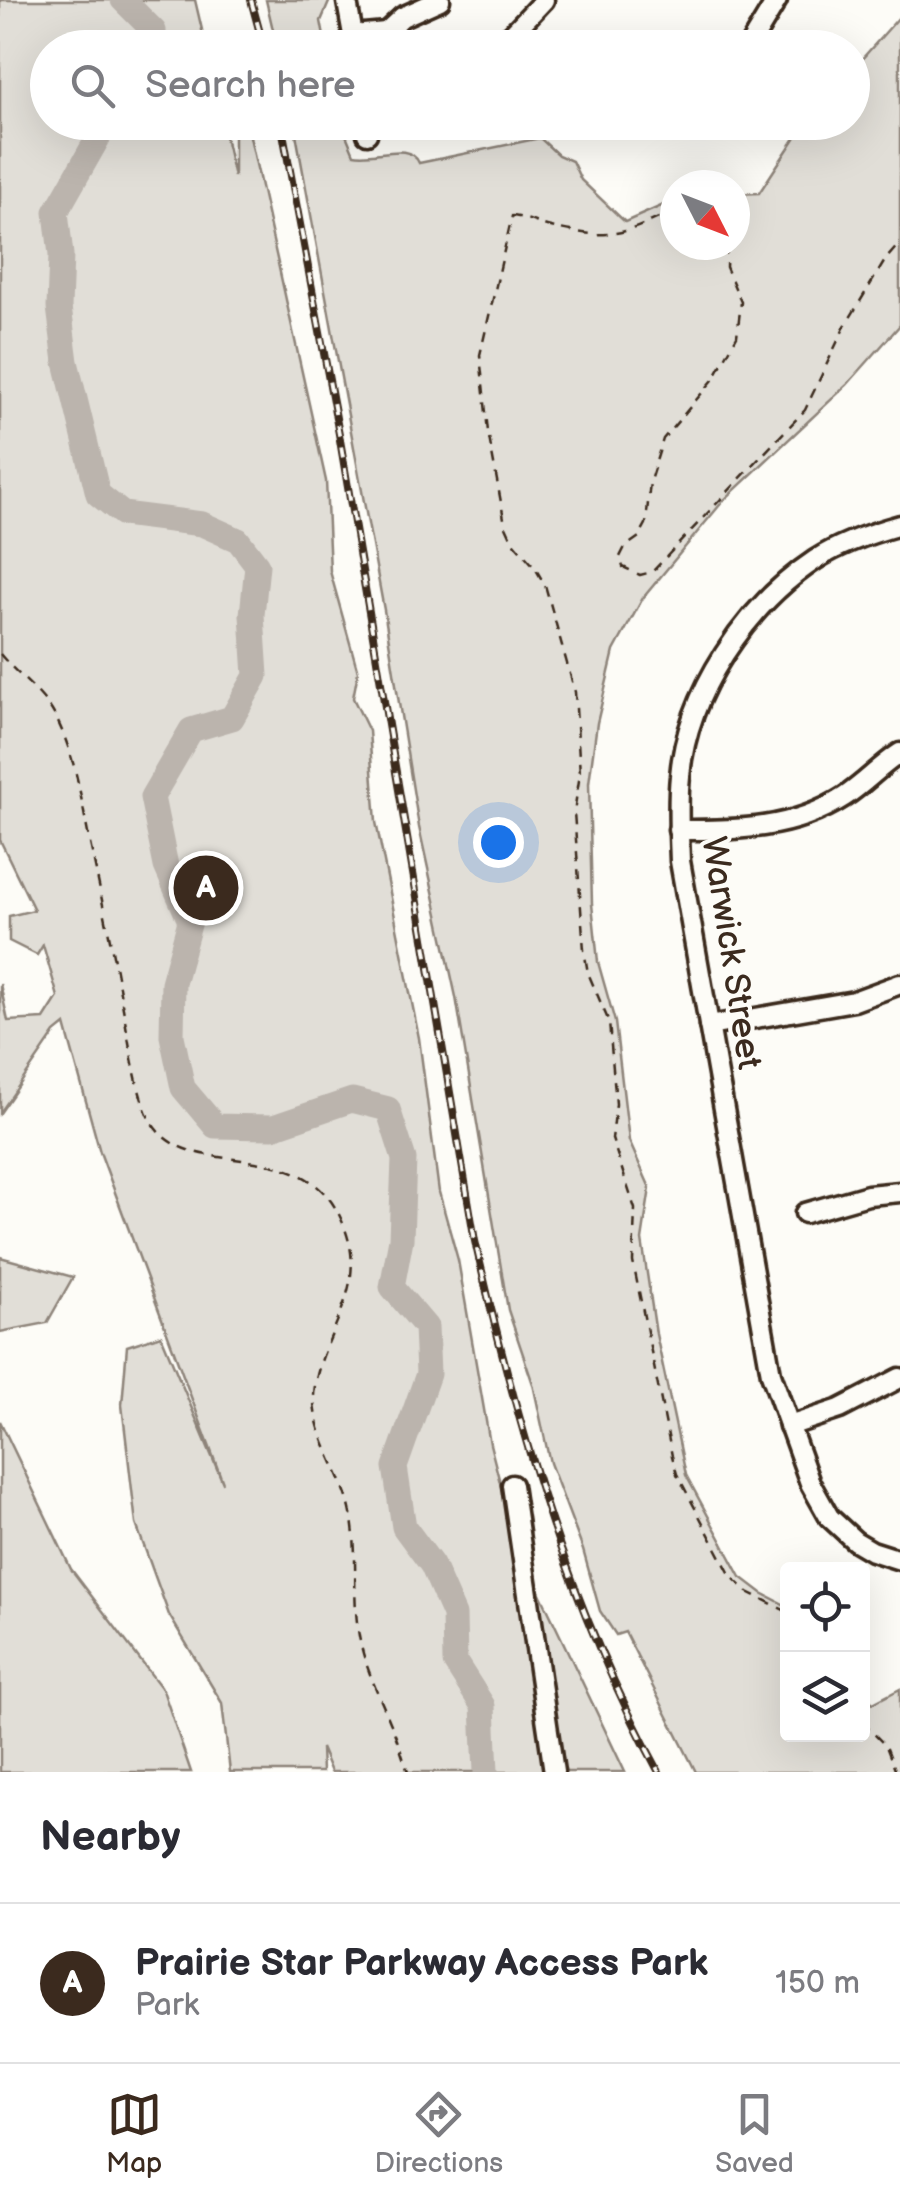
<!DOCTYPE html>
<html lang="en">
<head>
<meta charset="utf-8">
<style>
	body { margin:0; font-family:"Balsamiq Sans",sans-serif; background:#f7f7f7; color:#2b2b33 }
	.controls { position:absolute; right:30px; bottom:30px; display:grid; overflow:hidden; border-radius:10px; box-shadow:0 10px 40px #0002 }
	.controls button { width:90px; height:90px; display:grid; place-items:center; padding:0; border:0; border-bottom:2px solid #e1e1e2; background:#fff; color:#2b2b33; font:50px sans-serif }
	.compass { position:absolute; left:660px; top:170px; width:90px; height:90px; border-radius:50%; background:#fff; box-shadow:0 10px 40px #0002; rotate:132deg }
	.you { position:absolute; left:498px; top:842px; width:35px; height:35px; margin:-25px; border:8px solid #fff; border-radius:50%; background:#1a73e8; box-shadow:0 0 0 15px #1a73e833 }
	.badge { display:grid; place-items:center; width:65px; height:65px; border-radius:50%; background:#3b2a1e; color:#fff; font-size:32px; font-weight:700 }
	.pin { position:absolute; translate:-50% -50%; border:5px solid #fff; box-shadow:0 2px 10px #0006 }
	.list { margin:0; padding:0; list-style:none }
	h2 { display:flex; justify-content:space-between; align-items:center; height:130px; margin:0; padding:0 40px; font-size:42px }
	h2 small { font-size:32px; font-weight:400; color:#7c7c81 }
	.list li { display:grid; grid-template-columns:65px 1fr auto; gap:30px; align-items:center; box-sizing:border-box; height:160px; padding:0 40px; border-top:2px solid #e1e1e2 }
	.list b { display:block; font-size:38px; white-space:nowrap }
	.list p { margin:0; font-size:32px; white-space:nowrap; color:#7c7c81 }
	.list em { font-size:32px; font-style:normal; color:#7c7c81 }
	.icon { flex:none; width:55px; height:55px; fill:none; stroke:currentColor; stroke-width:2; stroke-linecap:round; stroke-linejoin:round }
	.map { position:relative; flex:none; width:900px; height:1772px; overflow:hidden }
	.search { position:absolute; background:#fff; box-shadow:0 10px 40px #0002; left:30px; right:30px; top:30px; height:110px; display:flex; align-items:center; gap:25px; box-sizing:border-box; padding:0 35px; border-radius:55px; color:#7c7c81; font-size:38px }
	.sheet { height:290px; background:#fff }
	nav { display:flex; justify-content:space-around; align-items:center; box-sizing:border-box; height:140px; border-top:2px solid #e1e1e2; background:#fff; font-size:28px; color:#7c7c81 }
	nav a { display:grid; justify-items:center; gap:5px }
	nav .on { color:#3b2a1e }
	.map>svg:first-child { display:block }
	.green { fill:#e1ded7; stroke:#8e847a; stroke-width:2.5 }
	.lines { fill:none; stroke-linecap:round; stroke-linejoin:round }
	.river { stroke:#bbb4ad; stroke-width:25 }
	.minor-casing { stroke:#3b2a1e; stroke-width:25 }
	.path { stroke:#3b2a1e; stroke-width:2.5; stroke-dasharray:10 8; stroke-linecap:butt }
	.minor { stroke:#fdfcf7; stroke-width:18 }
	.rail-casing { stroke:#3b2a1e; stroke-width:8 }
	.rail { stroke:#fdfcf7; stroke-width:4; stroke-dasharray:11; stroke-linecap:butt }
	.labels { text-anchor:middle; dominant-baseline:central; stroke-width:8; stroke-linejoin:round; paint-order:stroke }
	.street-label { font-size:35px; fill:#3b2a1e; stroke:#fdfcf7 }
</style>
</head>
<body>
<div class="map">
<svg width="900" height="1772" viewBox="0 0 900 1772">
	<rect width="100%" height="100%" fill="#fdfcf7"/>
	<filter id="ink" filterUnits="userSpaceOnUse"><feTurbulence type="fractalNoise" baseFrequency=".01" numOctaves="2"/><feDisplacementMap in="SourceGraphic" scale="20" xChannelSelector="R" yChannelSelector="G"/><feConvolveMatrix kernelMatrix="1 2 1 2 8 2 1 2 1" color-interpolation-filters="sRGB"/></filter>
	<g filter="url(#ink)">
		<!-- green -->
		<g class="green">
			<path d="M0,0h195l11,47 -158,1v74l174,1 12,54v-48l3,-6h10l79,358 4,90 28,101 -5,26 16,33 7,91 43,216 20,154 19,68 32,184 23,89 34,239h-216l-10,-24 1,24h-92l-8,-69 -53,-88 -33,-91 -14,-119 5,-59 34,-11 62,148 -123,-331 -35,-127 -10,8 -55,80v-129l8,37 36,-2 14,-22 -15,-52 -6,10 -28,-14v-25l25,-6 -34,-70z"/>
			<path d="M266,0h64l-9,21 5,26h-49z"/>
			<path d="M900,16v309l-53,60 -123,115 -81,98 -29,53 -17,72 -8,60 3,121 6,58 17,60 14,119 21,47 -8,52 14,94 30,141 55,102 21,16 25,13 1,128h74l1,-40 10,9 27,-14v83h-204l-71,-140 -9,3 -16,-24 -17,-61 -33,-87 -17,-79 -25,-74 -52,-313 -37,-170 -35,-217 -90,-487h47l13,31c21,5 55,-14 65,9l121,-25 18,17 14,6 9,19 44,42 50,-22v45h60v-51l24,-1 46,-70 47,-1 1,-53z"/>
			<path d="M0,1257l73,20 -26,46 -47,9z"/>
			<path d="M0,1421l71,148 92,121 28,82h-191z"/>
			<path d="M518,1547l107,225h-62l-27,-159z"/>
		</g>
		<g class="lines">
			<!-- river -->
			<g class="river">
				<path d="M123,0l31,31v17"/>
				<path d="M107,122l-51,90 5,43 -2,52 7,55 32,132 25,20 79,10 36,16 19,25 -5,50 4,61 -24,42 -41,12 -39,67 14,69 24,55 -17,62 -1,53 11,52 32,38 58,1 79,-27 36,9 16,50 -3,80 -9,48 34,40 2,47 -33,93 9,60 28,38 22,50 1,47 28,44 3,66"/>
			</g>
			<!-- minor casing -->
			<g class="minor-casing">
				<g id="minor">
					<path d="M347,2l6,33 33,-3"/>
					<path d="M387,48l-1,-16 16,-15 38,-17"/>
					<path d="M479,48l31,-12 34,-36"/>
					<path d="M748,48l29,-48"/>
					<path d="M366,122l1,12"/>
					<path d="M900,525c-29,8 -59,18 -85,35 -69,46 -128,133 -135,216 -3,28 -1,57 0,85l91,513 39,109 19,34 26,24 17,10 28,9"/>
					<path d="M678,830c59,0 115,0 166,-33 20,-13 36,-31 56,-44"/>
					<path d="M709,1026l145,-25 46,-17"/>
					<path d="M805,1213l63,-18 32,-3"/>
					<path d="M789,1426l51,-17 60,-31"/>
					<path d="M512,1485l42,287"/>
				</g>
			</g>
			<!-- path -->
			<g class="path">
				<path d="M675,210c-53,26 -66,30 -124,17 -14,-3 -25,-10 -39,-11l-32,139 8,77 17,92 8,18 21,24 11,19 30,107 5,82 -6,38 10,138 4,23 21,49 7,82 -4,35 23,70 -2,53 39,194 5,18 54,102 17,16 40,20"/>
				<path d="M727,245l-1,22 15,35 -4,34 -24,44 -50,59 -13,42 -4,43 -7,13 -14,10 -5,10 3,10 17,8 12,-3 153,-162 40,-84 41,-67 14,-16"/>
				<path d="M0,654c17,21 42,38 55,62 20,38 26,82 34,123 12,55 23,109 33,164 6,31 14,91 28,117 39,71 168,-1 199,122 15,58 -37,106 -35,160 2,37 28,71 36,107 9,40 2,81 8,121 5,34 19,60 32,92 7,16 12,33 18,50"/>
				<path d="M862,1722l24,24 10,26"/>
			</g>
			<!-- minor -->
			<use href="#minor" class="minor"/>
			<!-- rail casing -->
			<g class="rail-casing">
				<g id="rail">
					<path d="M251,0l13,48"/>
					<path d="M281,122l58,312 136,807c42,185 93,364 184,531"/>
				</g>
			</g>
			<!-- rail -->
			<use href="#rail" class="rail"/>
		</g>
	</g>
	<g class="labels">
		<!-- street labels -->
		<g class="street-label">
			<text transform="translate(731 953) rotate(81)">Warwick Street</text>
		</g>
	</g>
</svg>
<div class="controls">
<button><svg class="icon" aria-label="locate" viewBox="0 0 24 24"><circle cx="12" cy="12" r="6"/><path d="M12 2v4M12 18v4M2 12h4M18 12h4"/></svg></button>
<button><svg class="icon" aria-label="layers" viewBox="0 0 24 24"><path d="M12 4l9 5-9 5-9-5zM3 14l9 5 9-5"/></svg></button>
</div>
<svg class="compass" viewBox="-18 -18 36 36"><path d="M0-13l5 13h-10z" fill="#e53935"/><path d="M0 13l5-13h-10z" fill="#7c7c81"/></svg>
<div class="you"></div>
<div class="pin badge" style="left:206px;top:888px">A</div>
<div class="search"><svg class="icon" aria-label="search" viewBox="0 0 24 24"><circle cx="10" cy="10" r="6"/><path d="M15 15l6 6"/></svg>Search here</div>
</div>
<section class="sheet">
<h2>Nearby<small></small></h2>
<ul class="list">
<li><span class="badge">A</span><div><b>Prairie Star Parkway Access Park</b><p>Park</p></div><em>150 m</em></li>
</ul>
</section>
<nav>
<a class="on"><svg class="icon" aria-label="map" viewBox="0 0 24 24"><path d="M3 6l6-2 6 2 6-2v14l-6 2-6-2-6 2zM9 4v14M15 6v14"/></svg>Map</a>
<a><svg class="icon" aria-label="directions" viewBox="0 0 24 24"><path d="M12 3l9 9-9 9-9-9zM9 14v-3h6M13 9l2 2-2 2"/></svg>Directions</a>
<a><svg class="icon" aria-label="saved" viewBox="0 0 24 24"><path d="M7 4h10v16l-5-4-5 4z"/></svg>Saved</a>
</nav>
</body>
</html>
